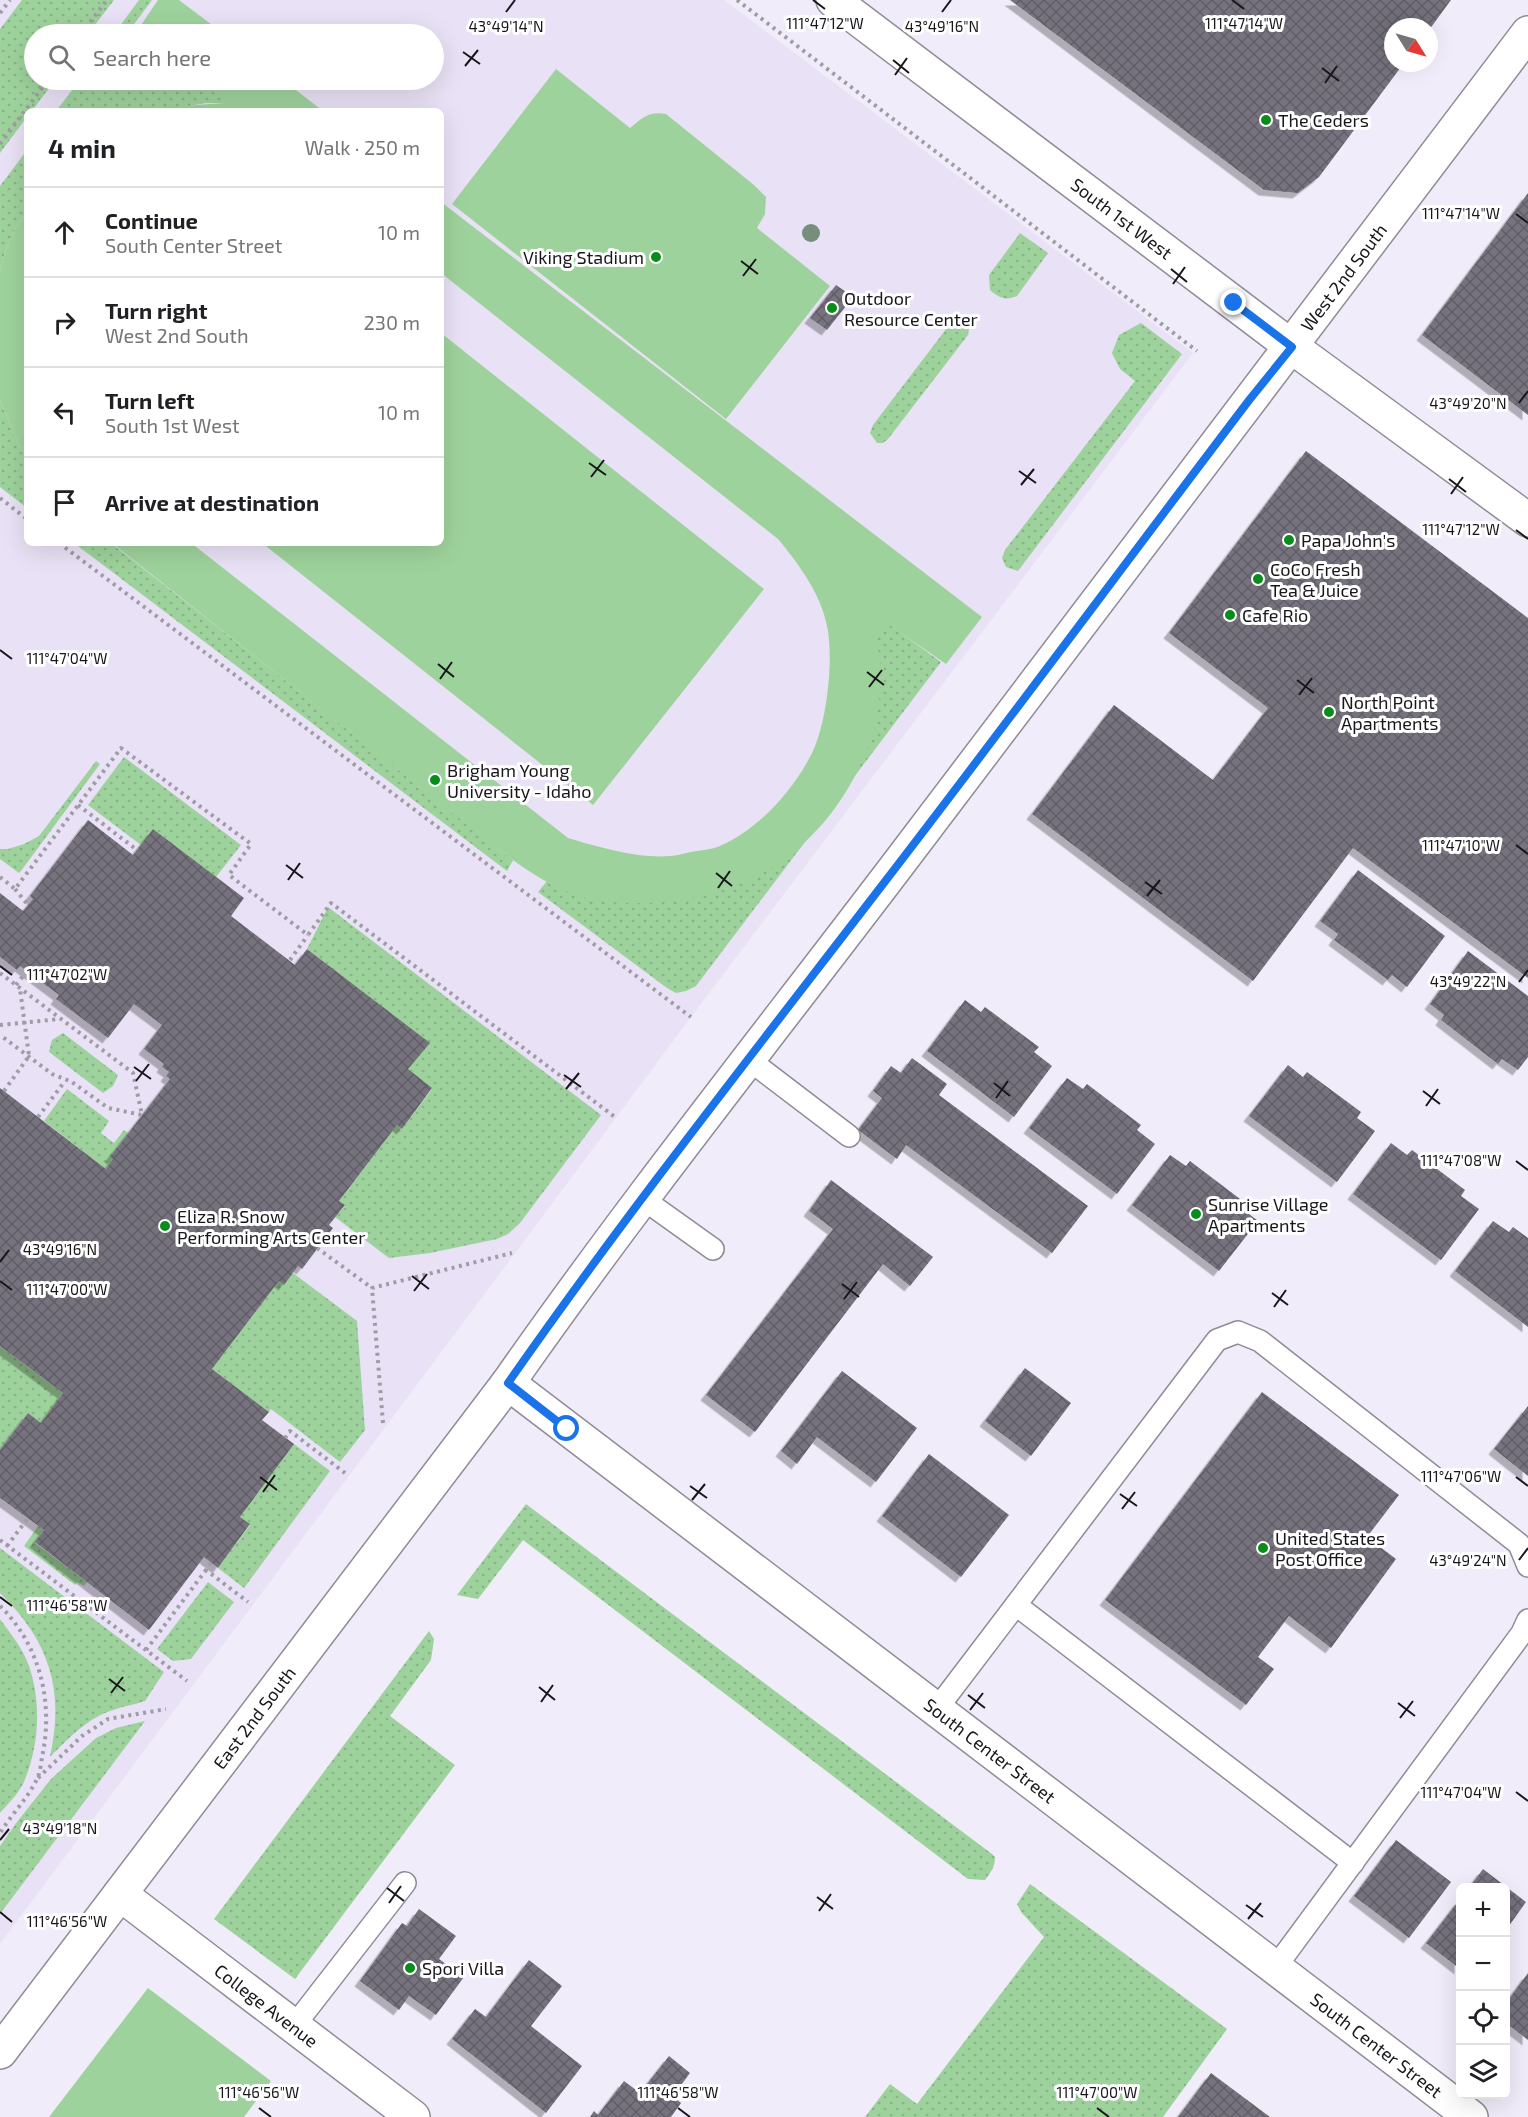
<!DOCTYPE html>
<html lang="en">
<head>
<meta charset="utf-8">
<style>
	body { margin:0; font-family:"Exo 2",sans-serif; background:#f2f2f2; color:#202124 }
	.controls { position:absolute; right:18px; bottom:18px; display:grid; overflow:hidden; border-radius:9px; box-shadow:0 6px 24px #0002 }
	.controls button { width:54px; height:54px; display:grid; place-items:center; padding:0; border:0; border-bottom:2px solid #e0e0e0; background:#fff; color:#202124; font:30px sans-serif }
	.compass { position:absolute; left:1384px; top:18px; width:54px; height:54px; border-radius:50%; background:#fff; box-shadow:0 6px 24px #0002; rotate:127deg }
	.stop { position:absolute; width:18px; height:18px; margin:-14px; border:4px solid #1a73e8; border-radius:50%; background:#fff }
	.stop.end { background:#1a73e8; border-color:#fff; box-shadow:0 2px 6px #0008 }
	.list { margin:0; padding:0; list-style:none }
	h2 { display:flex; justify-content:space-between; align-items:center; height:78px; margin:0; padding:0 24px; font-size:26px }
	h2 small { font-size:20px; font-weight:400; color:#757577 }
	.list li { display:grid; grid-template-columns:39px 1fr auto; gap:18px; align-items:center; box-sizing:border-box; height:90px; padding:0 24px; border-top:2px solid #e0e0e0 }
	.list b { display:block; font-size:22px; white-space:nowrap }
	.list p { margin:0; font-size:20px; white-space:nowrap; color:#757577 }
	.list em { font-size:20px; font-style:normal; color:#757577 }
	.icon { flex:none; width:33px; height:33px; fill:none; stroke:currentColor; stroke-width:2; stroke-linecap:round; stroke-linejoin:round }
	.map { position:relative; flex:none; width:1528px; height:2117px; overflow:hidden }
	.search { position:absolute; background:#fff; box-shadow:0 6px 24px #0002; left:24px; top:24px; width:420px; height:66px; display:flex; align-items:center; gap:15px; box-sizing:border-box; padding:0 21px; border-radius:33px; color:#757577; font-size:22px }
	.panel { position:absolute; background:#fff; box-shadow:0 6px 24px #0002; left:24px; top:108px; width:420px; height:438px; border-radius:9px }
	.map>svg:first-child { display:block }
	.built { fill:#e9e1f5; fill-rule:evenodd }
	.grass { fill:url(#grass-dots) }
	.park { fill:#9ed29c }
	.building { fill:url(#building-cross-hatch); filter:url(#shadow) }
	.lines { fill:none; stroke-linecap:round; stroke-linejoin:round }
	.service-casing { stroke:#8f8b97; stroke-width:24 }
	.minor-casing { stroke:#8f8b97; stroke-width:36 }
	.tertiary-casing { stroke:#8f8b97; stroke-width:36 }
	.path { stroke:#a09ca6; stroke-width:4; stroke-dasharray:3 4.5; stroke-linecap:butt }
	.service { stroke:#fff; stroke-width:21 }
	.minor { stroke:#fff; stroke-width:33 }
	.tertiary { stroke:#fff; stroke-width:33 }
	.tree { fill:#768e7b }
	.route { stroke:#1a73e8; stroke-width:8 }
	.ticks { fill:none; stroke:#18161b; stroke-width:2 }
	.poi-dot { fill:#088d1b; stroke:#fff; stroke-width:2 }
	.labels { text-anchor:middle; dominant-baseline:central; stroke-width:6; stroke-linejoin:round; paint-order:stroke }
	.poi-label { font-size:18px; fill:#18161b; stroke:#fff; text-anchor:start }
	.street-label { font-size:18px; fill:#18161b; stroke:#fff }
	.ticks-label { font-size:15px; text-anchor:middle; fill:#18161b; stroke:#fff; stroke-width:6; stroke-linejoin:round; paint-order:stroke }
</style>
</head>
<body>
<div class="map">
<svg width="1528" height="2117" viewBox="0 0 1528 2117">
	<defs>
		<pattern id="grass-dots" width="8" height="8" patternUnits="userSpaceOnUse" patternTransform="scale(1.5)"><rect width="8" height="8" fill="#9ed29c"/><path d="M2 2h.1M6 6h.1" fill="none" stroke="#87b486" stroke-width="1.8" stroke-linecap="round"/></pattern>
		<pattern id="building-cross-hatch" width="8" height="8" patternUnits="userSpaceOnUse" patternTransform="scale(1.5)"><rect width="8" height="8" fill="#77737e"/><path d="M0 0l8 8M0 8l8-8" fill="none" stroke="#615d66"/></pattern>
		<filter id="shadow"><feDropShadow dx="-5.5" dy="5.5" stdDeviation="0" flood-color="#0004"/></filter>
	</defs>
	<rect width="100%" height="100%" fill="#f1ecf9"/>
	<!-- built -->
	<path class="built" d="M0,0h724l469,353 -502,664 -691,927zM34,34h400v46h-400zM27,111h414v432h-414z"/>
	<!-- grass -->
	<g class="grass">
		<path d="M22,0h92l-26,34h-54v46h21l-23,31h-5v6l-27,36v-124z"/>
		<path d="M139,0h13l-20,27 9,7h-27z"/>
		<path d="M80,80h119l28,21 -2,2h-19l-45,8h-105z"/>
		<path d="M27,150v61l-11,17 -10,21 -6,22v-85z"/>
		<path d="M1020,233l28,20 -31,43c-11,5 -18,2 -27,-6l-1,-15z"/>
		<path d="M958,318h6l6,5 -2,12 -80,104 -5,4h-6l-7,-10 3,-8 80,-105z"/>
		<path d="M1141,323l41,31 -164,217 -12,-4 -4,-9 3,-8 130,-169 -15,-12 -8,-16 7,-18z"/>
		<path d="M0,400l20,48 7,10v50l-27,-21z"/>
		<path d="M74,543h37l402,317 -6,11z"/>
		<path d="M882,619l59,43 -245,324 -10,5 -10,2 -9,-5 -129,-96 9,-11 5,2 213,-15 108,-237z"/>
		<path d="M124,757l117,88 -25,32 -63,-48 -12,16 -53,-40z"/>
		<path d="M96,761l4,3 -79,107 -2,2 -19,-14v-10h8l16,-5 15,-8z"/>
		<path d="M328,907l273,208 -81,108 -12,11 -11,5 -67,14 -41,5 -54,-41 10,-11 -6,-5 58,-76 5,4 30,-40 -24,-20 21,-26 -122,-94z"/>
		<path d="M63,1033l55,42 -5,11 -10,7 -54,-41 3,-12z"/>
		<path d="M67,1089l42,32 -8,12 13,10 10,-13 4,3 -17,24 2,2 -7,10 -62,-48z"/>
		<path d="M293,1273l64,48 8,109 -25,32 -69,-53 -2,3 -57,-43 67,-88 5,3z"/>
		<path d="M0,1346l63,47 -22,30 -13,-10 -28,37z"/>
		<path d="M294,1444l36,27 -86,117 -26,-20 32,-43 -10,-8z"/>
		<path d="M526,1504l466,350 3,3c0,10 -4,15 -10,23l-17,-1 -445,-339 -45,59 -21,-4z"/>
		<path d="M38,1526l6,4 -9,13 52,39 -3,4 -7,-4 -2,3 -51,-39z"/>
		<path d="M0,1548l164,124 -19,29c-11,4 -22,5 -32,9 -26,8 -45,29 -63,47 15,-68 -1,-116 -50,-164z"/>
		<path d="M208,1582l26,20 -43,57 -18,2 -16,-12z"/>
		<path d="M0,1619c11,15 23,30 29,47 13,38 10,82 -6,118 -6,11 -15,20 -23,29z"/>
		<path d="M429,1631l5,8 -3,21 -41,56 65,49 -160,214 -81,-60z"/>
		<path d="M145,1721l-145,193v-68l17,-24 34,-43 45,-41 20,-10z"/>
		<path d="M1030,1884l197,145 -64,88h-298l25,-33 27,20 127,-167 -23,-25 -4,-8z"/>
	</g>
	<!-- park -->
	<g class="park">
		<path d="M158,0h21l45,34h-83l-4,-3z"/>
		<path d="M556,69l74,59c13,-10 18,-17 36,-14l88,71 12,12 -1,17 -8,14 73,58 -104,133 -274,-215z"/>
		<path d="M199,80h84l40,31h-162l22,-5 42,-3 1,-2z"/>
		<path d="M441,202l541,415 -36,47 -61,-42c-3,3 -7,8 -8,11 -1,8 2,19 3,28 1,24 0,49 -7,72 -35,105 -117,168 -228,170 -24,0 -48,0 -71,-9 -33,-11 -62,-35 -89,-55l-373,-296h79l377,295c30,9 71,21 103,18 9,-1 18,-4 26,-5 7,-1 16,-2 23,-5 39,-17 74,-56 93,-95 14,-30 21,-93 14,-125 -6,-32 -29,-63 -49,-87l-337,-266z"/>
		<path d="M27,211v247l-7,-10 -20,-48v-129l6,-22 10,-21z"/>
		<path d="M441,333l323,256 -171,216 -331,-262h179z"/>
		<path d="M148,1988l123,93 -27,36h-195z"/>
	</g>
	<!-- building -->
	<g class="building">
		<path d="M1010,0h441l-22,30v-3h-36v36h11l-85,114 -21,16 -34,-3z"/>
		<path d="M1528,193v222l-106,-80z"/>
		<path d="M836,285l17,12 -26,33 -17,-12z"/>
		<path d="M1306,451l222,167v360l-175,-130 -100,133 -221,-167 82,-109 99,75 55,-72 -99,-75z"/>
		<path d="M88,820l45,35 20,-26 91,69 -13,18 64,49 12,-16 123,94 -22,26 24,19 -30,41 -5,-4 -58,76 6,4 -16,20 4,3 -31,41 -4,-3 -14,19 -5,-4 -67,88 57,43 -7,8 32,24 -54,73 10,7 -32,44 -14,-11 -55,73 -114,-88 9,-12 -44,-32v-48l28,-37 13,10 22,-30 -63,-47v-258l106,81 7,-10 -3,-2 60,-78 -4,-3 3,-4 -7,-5 2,-3 -20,-15 18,-24 -28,-21 -26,34 -52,-39 3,-4 -39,-29 -3,4 -17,-13v-64l23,18 10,-12 -3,-3z"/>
		<path d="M1358,870l87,66 -38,51 -15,-12 -4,5 -54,-40 4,-6 -18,-13z"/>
		<path d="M1468,951l60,45v61l-10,13 -16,-11 -4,5 -57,-44 3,-5 -14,-11z"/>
		<path d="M965,1000l16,12 4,-5 54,40 -5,5 18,14 -38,51 -87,-66z"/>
		<path d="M912,1058l35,26 -8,11 149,111 -36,47 -146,-108 -9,14 -39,-29 24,-32 -9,-7 18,-25 10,7z"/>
		<path d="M1288,1065l15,12 4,-5 54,40 -4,6 18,13 -38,51 -88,-66z"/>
		<path d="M1067,1078l16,11 4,-5 54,41 -4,5 18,14 -38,50 -88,-66z"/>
		<path d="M1391,1143l16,12 5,-5 53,40 -4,6 18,13 -38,51 -88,-66z"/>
		<path d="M1170,1155l16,11 4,-5 54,41 -4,5 18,14 -39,50 -87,-66z"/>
		<path d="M831,1180l102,77 -23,29 -27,-22 -128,168 -49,-37 127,-166 -24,-18z"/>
		<path d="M1493,1221l16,11 4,-5 15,11v89l-73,-56z"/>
		<path d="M1025,1368l46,35 -40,53 -46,-35z"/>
		<path d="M842,1371l75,57 -41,54 -59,-45 -20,27 -16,-13z"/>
		<path d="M1262,1392l137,103 -32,42 29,22 -65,89 -42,-32 -31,41 16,12 -28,36 -141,-105z"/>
		<path d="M1528,1406v70l-34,-27z"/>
		<path d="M929,1454l80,61 -48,62 -79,-61z"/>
		<path d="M1396,1840l55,42 -42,56 -55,-42z"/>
		<path d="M1483,1869l43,33 -20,28v-42h-37z"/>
		<path d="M1460,1899v70l-34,-26z"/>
		<path d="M419,1909l37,27 -17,23 25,18 -28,38 -27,-19 -10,14 -39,-29 42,-58 5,3z"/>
		<path d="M529,1960l33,26 -31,40 51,40 -36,47 -94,-74 23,-30 11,8z"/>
		<path d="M1528,1973v67l-22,-17v-20z"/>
		<path d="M669,2056l21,17 -17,23 8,7 -10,14h-81l4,-6 4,4 26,-34 16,12z"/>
		<path d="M1211,2073l59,44h-92z"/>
	</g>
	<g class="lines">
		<!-- service casing -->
		<g class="service-casing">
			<g id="service">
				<path d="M748,1059l101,77"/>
				<path d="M643,1199l70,50"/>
				<path d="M1016,1605l337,258"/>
				<path d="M936,1710l281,-370 21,-8 22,9 259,203 9,22"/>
				<path d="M1275,1968l247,-335 6,-13"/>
				<path d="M294,2026l111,-143"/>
			</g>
		</g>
		<!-- minor casing -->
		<g class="minor-casing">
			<g id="minor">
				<path id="s1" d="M508,1383l963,734"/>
				<path id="s2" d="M120,1894l293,223"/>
			</g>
		</g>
		<!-- tertiary casing -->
		<g class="tertiary-casing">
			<g id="tertiary">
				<path id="s3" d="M833,0l459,347 236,173"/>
				<path id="s4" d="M0,2052l508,-669c123,-176 258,-345 388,-516 212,-278 422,-556 632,-834"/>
			</g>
		</g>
		<!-- path -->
		<g class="path">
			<path d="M737,0l460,351"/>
			<path d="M0,13l10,-13"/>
			<path d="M81,34l26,-34"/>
			<path d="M0,144l48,-64"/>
			<path d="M0,498l27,21"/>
			<path d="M59,543l632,474"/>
			<path d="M78,805l59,45"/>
			<path d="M0,877l15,12 106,-141 130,96 -22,31 79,60 23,-32 284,214"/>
			<path d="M15,889l13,16"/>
			<path d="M290,960l18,-25"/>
			<path d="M0,973l133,100 9,42 -34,-7 -36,-26 -20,-8 -52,-39"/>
			<path d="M16,985l11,-14"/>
			<path d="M0,1025l59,-6"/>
			<path d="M4,1091l25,-35 -9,-67"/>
			<path d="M38,1117l27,-36"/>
			<path d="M317,1248l55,40"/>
			<path d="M383,1423l-11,-135 140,-35"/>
			<path d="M285,1438l5,-7 55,42"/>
			<path d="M0,1540l187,141"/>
			<path d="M7,1546l21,-28"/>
			<path d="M211,1563l-5,7 42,32"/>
			<path d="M0,1606c40,39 54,97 42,151 -1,7 -2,16 -5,22 -9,19 -26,36 -37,54"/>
			<path d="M146,1650l60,-80"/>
			<path d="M38,1778l44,-42 26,-17 58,-10"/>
		</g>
		<!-- service -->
		<use href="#service" class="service"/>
		<!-- minor -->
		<use href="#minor" class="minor"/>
		<!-- tertiary -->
		<use href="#tertiary" class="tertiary"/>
	</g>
	<!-- trees -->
	<circle class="tree" cx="811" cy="233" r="9"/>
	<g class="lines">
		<!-- route -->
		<path class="route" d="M567,1429l-59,-46c118,-169 246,-331 372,-495 125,-162 246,-326 370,-489l42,-52 -58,-44"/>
	</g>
	<!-- ticks -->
	<path class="ticks" d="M813,0l12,9M1232,0l12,9M506,12l9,-12M942,12l9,-12M463,52l17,12M893,60l16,13M465,66l13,-16M1322,68l17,13M895,75l12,-17M1325,83l12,-17M1516,214l12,9M741,261l17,13M1171,269l16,13M743,276l13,-17M1173,284l12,-17M1519,403l9,-12M589,463l17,12M1019,471l17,12M591,477l13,-17M1449,479l17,13M1021,485l13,-16M1451,494l12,-17M1516,530l12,9M0,650l12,9M438,664l16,13M867,672l17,13M440,679l12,-17M1297,680l17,13M869,687l13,-17M1299,695l13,-17M1516,845l12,9M286,865l17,13M716,873l16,13M288,880l12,-17M1145,882l17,12M718,888l12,-17M1147,896l13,-16M0,966l12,9M1519,982l9,-12M134,1067l17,12M564,1075l17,12M136,1081l13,-17M994,1083l16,13M566,1089l13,-16M1423,1091l17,13M996,1098l12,-17M1426,1106l12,-17M1516,1161l12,9M0,1262l9,-12M412,1276l17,13M0,1281l12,9M842,1284l17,13M414,1291l13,-17M1272,1293l16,12M844,1299l13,-17M1274,1307l12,-17M260,1477l17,13M1516,1477l12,9M690,1486l17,12M263,1492l12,-17M1120,1494l17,12M692,1500l13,-16M1122,1509l13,-17M1519,1560l9,-12M0,1597l12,9M109,1679l16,12M539,1687l16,13M111,1693l12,-16M968,1695l17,13M541,1702l12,-17M1398,1703l17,13M970,1710l13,-17M1400,1718l13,-17M1516,1792l12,9M0,1840l9,-11M387,1888l17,13M817,1897l16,12M389,1903l12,-17M1246,1905l17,12M819,1911l12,-17M0,1912l12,10M1248,1919l13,-16M259,2108l12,9M678,2108l12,9M1097,2108l12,9"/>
	<!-- markers -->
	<g class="poi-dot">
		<circle cx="1266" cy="120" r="6"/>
		<circle cx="656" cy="257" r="6"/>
		<circle cx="832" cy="308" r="6"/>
		<circle cx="1289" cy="540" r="6"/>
		<circle cx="1258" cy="579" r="6"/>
		<circle cx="1230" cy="615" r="6"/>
		<circle cx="1329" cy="712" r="6"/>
		<circle cx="435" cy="780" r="6"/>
		<circle cx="1196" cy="1214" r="6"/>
		<circle cx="165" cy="1226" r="6"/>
		<circle cx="1263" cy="1548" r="6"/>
		<circle cx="410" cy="1968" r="6"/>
	</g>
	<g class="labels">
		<!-- poi labels -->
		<g class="poi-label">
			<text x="1278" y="120">The Ceders</text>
			<text x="644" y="257" text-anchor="end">Viking Stadium</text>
			<text x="844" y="298">Outdoor<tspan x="844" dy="21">Resource Center</tspan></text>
			<text x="1301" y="540">Papa John's</text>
			<text x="1270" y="569">CoCo Fresh<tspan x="1270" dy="21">Tea &amp; Juice</tspan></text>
			<text x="1242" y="615">Cafe Rio</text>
			<text x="1341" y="702">North Point<tspan x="1341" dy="21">Apartments</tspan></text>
			<text x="447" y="770">Brigham Young<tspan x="447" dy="21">University - Idaho</tspan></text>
			<text x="1208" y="1204">Sunrise Village<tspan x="1208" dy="21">Apartments</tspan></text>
			<text x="177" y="1216">Eliza R. Snow<tspan x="177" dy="21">Performing Arts Center</tspan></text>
			<text x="1275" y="1538">United States<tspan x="1275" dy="21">Post Office</tspan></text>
			<text x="422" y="1968">Spori Villa</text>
		</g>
		<!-- street labels -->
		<g class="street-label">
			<text stroke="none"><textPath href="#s3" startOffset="362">South 1st West</textPath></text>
			<text stroke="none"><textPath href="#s4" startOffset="2226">West 2nd South</textPath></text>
			<text stroke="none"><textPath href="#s4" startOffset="420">East 2nd South</textPath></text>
			<text stroke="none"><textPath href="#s1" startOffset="606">South Center Street</textPath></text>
			<text stroke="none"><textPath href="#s2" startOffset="184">College Avenue</textPath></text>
			<text stroke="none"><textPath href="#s1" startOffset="1092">South Center Street</textPath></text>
		</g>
	</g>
	<g class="ticks-label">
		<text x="825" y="29">111°47'12"W</text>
		<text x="1244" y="29">111°47'14"W</text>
		<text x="506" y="32">43°49'14"N</text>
		<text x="942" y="32">43°49'16"N</text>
		<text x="1461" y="219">111°47'14"W</text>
		<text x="1468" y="409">43°49'20"N</text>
		<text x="1461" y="535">111°47'12"W</text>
		<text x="67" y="664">111°47'04"W</text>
		<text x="1461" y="851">111°47'10"W</text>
		<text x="67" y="980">111°47'02"W</text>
		<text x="1468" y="987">43°49'22"N</text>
		<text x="1461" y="1166">111°47'08"W</text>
		<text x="60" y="1255">43°49'16"N</text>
		<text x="67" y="1295">111°47'00"W</text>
		<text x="1461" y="1482">111°47'06"W</text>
		<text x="1468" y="1566">43°49'24"N</text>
		<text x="67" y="1611">111°46'58"W</text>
		<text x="1461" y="1798">111°47'04"W</text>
		<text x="60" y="1834">43°49'18"N</text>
		<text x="67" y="1927">111°46'56"W</text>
		<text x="259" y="2098">111°46'56"W</text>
		<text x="678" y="2098">111°46'58"W</text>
		<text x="1097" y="2098">111°47'00"W</text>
	</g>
</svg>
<div class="controls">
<button>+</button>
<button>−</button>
<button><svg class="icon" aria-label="locate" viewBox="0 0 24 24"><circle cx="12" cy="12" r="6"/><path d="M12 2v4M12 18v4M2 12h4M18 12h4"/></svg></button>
<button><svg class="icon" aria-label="layers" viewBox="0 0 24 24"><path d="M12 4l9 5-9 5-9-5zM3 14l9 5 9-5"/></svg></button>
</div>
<svg class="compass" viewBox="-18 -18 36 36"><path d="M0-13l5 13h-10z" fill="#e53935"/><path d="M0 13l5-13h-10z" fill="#757577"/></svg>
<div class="stop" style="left:567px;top:1429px"></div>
<div class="stop end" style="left:1234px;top:303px"></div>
<div class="search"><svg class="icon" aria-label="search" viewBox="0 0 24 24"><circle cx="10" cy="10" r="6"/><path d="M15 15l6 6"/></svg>Search here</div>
<section class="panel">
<h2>4 min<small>Walk · 250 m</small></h2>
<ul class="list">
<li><svg class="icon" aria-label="ahead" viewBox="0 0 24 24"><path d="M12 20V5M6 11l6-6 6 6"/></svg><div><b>Continue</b><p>South Center Street</p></div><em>10 m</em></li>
<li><svg class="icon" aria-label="right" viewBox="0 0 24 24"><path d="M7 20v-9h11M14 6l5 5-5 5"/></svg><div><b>Turn right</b><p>West 2nd South</p></div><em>230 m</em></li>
<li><svg class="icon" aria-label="left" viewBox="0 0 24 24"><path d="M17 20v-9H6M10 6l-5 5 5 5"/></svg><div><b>Turn left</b><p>South 1st West</p></div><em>10 m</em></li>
<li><svg class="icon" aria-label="arrive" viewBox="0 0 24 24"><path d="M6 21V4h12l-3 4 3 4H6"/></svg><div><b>Arrive at destination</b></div></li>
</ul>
</section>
</div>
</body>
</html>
